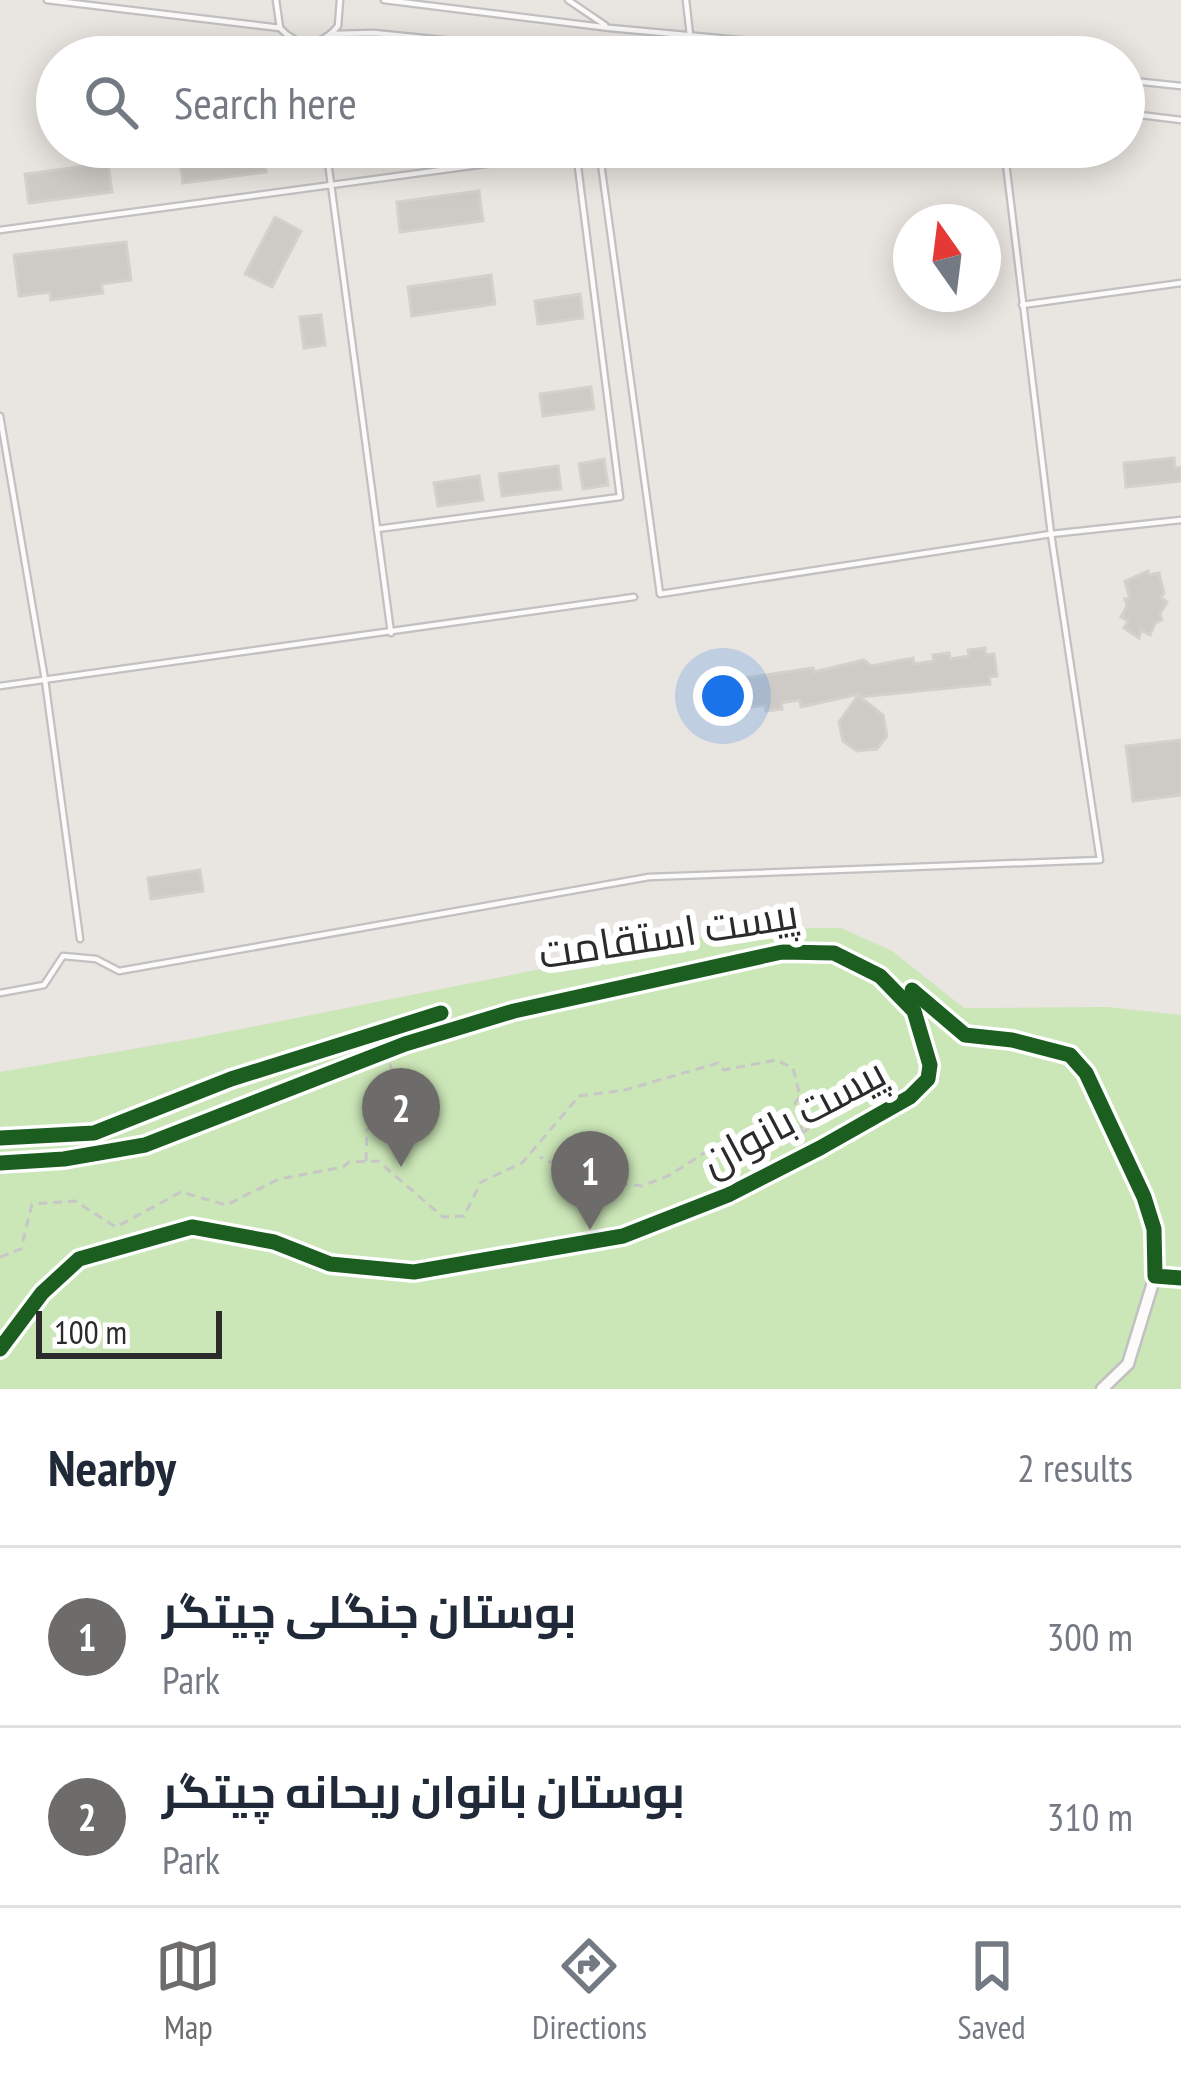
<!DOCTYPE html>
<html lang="en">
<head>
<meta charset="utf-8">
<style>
	body { margin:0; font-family:"PT Sans Narrow",Cairo,sans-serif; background:#f6f6f7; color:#1f2937 }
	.compass { position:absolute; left:893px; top:204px; width:108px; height:108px; border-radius:50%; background:#fff; box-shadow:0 6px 30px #0003; rotate:346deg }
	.scale { position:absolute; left:36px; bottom:30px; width:186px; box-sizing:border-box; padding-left:12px; border:6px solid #2b2b2b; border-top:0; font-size:33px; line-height:42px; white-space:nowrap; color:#2b2b2b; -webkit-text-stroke:9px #fff; paint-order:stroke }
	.you { position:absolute; left:723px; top:696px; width:42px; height:42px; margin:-30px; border:9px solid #fff; border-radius:50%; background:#1a73e8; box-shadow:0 0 0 18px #1a73e833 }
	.badge { display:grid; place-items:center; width:78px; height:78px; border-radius:50%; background:#6e6c6a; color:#fff; font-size:39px; font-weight:700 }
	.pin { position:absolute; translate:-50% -99px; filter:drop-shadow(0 3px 6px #0008) }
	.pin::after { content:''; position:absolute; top:63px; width:42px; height:36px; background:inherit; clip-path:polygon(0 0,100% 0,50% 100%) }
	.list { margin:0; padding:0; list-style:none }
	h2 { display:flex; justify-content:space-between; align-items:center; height:156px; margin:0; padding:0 48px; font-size:51px }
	h2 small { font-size:39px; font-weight:400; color:#747a83 }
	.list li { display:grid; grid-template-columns:78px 1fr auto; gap:36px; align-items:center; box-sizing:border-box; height:180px; padding:0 48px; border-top:3px solid #e0e1e3 }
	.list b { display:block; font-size:45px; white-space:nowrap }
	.list p { margin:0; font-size:39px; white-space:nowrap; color:#747a83 }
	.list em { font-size:39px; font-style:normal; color:#747a83 }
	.icon { flex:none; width:66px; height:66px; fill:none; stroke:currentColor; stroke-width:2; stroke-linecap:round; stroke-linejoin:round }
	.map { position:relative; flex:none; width:1181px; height:1389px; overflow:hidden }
	.search { position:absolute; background:#fff; box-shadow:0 6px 30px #0003; left:36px; right:36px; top:36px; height:132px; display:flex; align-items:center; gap:30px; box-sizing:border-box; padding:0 42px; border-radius:66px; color:#747a83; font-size:45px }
	.sheet { height:516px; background:#fff }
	nav { display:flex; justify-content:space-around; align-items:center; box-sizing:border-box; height:168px; border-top:3px solid #e0e1e3; background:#fff; font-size:33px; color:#747a83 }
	nav a { display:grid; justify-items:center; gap:6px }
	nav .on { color:#6e6c6a }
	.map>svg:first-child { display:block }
	.green { fill:#cbe6b7 }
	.building { fill:#cecbc7; stroke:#d4d1cc; stroke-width:3 }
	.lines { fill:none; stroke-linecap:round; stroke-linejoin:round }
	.lane-casing { stroke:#c2c1c2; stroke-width:9 }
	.street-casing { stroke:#c2c1c2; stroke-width:15 }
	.path { stroke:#c8c7c7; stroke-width:3; stroke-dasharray:9 6; stroke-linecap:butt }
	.lane { stroke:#fcfbfa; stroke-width:4.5 }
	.street { stroke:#fcfbfa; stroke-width:10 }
	.cycleway-casing { stroke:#fff; stroke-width:22 }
	.cycleway { stroke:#1b5e20; stroke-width:15 }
	.labels { text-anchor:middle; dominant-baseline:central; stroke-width:12; stroke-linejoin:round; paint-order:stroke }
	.street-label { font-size:42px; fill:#2b2b2b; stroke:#fff }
</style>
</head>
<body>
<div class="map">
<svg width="1181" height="1389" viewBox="0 0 1181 1389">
	<rect width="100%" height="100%" fill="#e9e5e0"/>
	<!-- green -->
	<path class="green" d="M746,928h95l51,23 72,57 144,-1 73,8v374h-1181v-317l196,-34z"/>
	<!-- building -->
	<g class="building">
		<path d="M228,147h35l3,25 -83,11 -4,-29z"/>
		<path d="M108,163l4,29 -83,11 -4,-29z"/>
		<path d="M479,191l4,30 -83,11 -3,-30z"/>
		<path d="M275,217l26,14 -29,56 -27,-13z"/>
		<path d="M126,242l5,38 -30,4 2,9 -52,7 -1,-8 -31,4 -5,-41z"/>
		<path d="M491,275l4,29 -83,12 -4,-29z"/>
		<path d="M580,294l3,24 -45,6 -3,-23z"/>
		<path d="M321,315l4,30 -21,3 -4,-31z"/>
		<path d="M591,387l3,22 -51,7 -3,-22z"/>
		<path d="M1174,458l1,10 6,-1v14l-55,6 -2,-24z"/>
		<path d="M604,459l4,26 -25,4 -4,-25z"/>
		<path d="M558,466l3,23 -59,7 -3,-22z"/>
		<path d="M479,476l4,24 -45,6 -4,-23z"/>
		<path d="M1148,571l1,4 10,-2 5,20 -3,5 6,4 -7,12 2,6 -7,3 -5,12 -9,-5 -2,8 -15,-10 4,-7 -7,-4 6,-11 -2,-7h5l-5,-18z"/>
		<path d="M985,648v7l9,-1 3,22 -8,1 1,7 -130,13 23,18 4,21 -10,13 -20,2 -14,-10 -4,-19 20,-28 -58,13 -1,-7 -19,3 1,6 -16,2 -1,-6 -20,3 1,6 -16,3 -1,-7 -8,1 -4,-22 8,-1 -1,-7 89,-13 1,4 50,-12 7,6 42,-8 1,6 20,-3 -1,-6 16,-2 1,6 19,-3 -1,-6z"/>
		<path d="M1181,740v55l-48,6 -7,-55z"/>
		<path d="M200,870l3,21 -52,8 -3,-21z"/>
	</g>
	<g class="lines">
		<!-- lane casing -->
		<g class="lane-casing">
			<g id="lane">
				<path d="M47,0l233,28"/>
				<path d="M276,0l4,28c18,20 41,19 58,-2l2,-26"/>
				<path d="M384,0l226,28 315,29"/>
				<path d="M568,0l37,25"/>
				<path d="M686,0l4,35"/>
				<path d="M332,34l42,-1 237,24"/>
				<path d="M313,43l2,14"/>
				<path d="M1124,80l57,6"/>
				<path d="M1124,113l57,7"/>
				<path d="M326,147l65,486"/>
				<path d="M599,149l61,445 391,-60 130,-14"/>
				<path d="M0,230l611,-83"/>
				<path d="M1022,305l159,-22"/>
				<path d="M0,416l45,264 35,259"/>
				<path d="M377,529l243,-32 -44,-346"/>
				<path d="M0,686l634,-89"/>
				<path d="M0,993l44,-8 19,-29 33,3 23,12 530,-94 451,-17 -49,-326 -47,-387"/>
			</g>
		</g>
		<!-- street casing -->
		<g class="street-casing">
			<path id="street" d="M1102,1389l26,-25 27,-88"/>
		</g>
		<!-- path -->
		<g class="path">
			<path d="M804,1132l44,-37"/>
			<path d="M366,1161l1,-31 30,-27 4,-10 -24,-62"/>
			<path d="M0,1257l21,-8 11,-45 43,-3 41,26 65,-35 45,13 53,-26 64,-12 6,-5 29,-1 65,56 21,-1 17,-34 41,-19 57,-67 46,-6 93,-27 6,7 52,-10 17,8 7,28 -5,7 8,31 -11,6 -88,13 -34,22 -28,11 -54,-6 -48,-23"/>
		</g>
		<!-- lane -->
		<use href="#lane" class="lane"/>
		<!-- street -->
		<use href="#street" class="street"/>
		<!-- cycleway casing -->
		<g class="cycleway-casing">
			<g id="cycleway">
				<path d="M912,990l53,45 47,5 58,15 16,18 58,124 10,32 1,47 26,2"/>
				<path d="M0,1138l94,-5 137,-54 210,-66"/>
				<path d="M0,1163l64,-4 81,-14 260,-101 109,-33 268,-59 52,1 46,23 34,35 16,54 -2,14 -18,18 -90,51 -92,47 -105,41 -209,36 -84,-8 -56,-22 -82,-15 -113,32 -37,34 -42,56"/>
			</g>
		</g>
		<!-- cycleway -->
		<use href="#cycleway" class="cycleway"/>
	</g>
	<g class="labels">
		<!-- street labels -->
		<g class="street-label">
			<text transform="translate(668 933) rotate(-9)">پیست استقامت</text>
			<text transform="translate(793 1116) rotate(-28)">پیست بانوان</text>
		</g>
	</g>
</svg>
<svg class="compass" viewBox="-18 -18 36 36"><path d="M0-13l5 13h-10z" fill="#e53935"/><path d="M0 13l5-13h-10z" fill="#747a83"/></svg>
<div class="scale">100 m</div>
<div class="you"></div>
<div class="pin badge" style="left:590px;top:1230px">1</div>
<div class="pin badge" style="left:401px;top:1167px">2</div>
<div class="search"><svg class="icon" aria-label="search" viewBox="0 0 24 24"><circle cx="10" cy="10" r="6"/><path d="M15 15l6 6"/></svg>Search here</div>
</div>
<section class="sheet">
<h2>Nearby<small>2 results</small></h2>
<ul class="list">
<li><span class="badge">1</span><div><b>بوستان جنگلی چیتگر</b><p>Park</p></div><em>300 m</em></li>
<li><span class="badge">2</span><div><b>بوستان بانوان ریحانه چیتگر</b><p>Park</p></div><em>310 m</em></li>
</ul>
</section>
<nav>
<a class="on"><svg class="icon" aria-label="map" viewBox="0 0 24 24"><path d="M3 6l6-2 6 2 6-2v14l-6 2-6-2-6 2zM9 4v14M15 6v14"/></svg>Map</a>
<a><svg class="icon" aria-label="directions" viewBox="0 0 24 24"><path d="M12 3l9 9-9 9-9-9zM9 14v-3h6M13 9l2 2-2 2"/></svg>Directions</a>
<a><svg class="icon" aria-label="saved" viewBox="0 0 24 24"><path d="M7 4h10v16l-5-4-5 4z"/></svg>Saved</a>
</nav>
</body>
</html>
